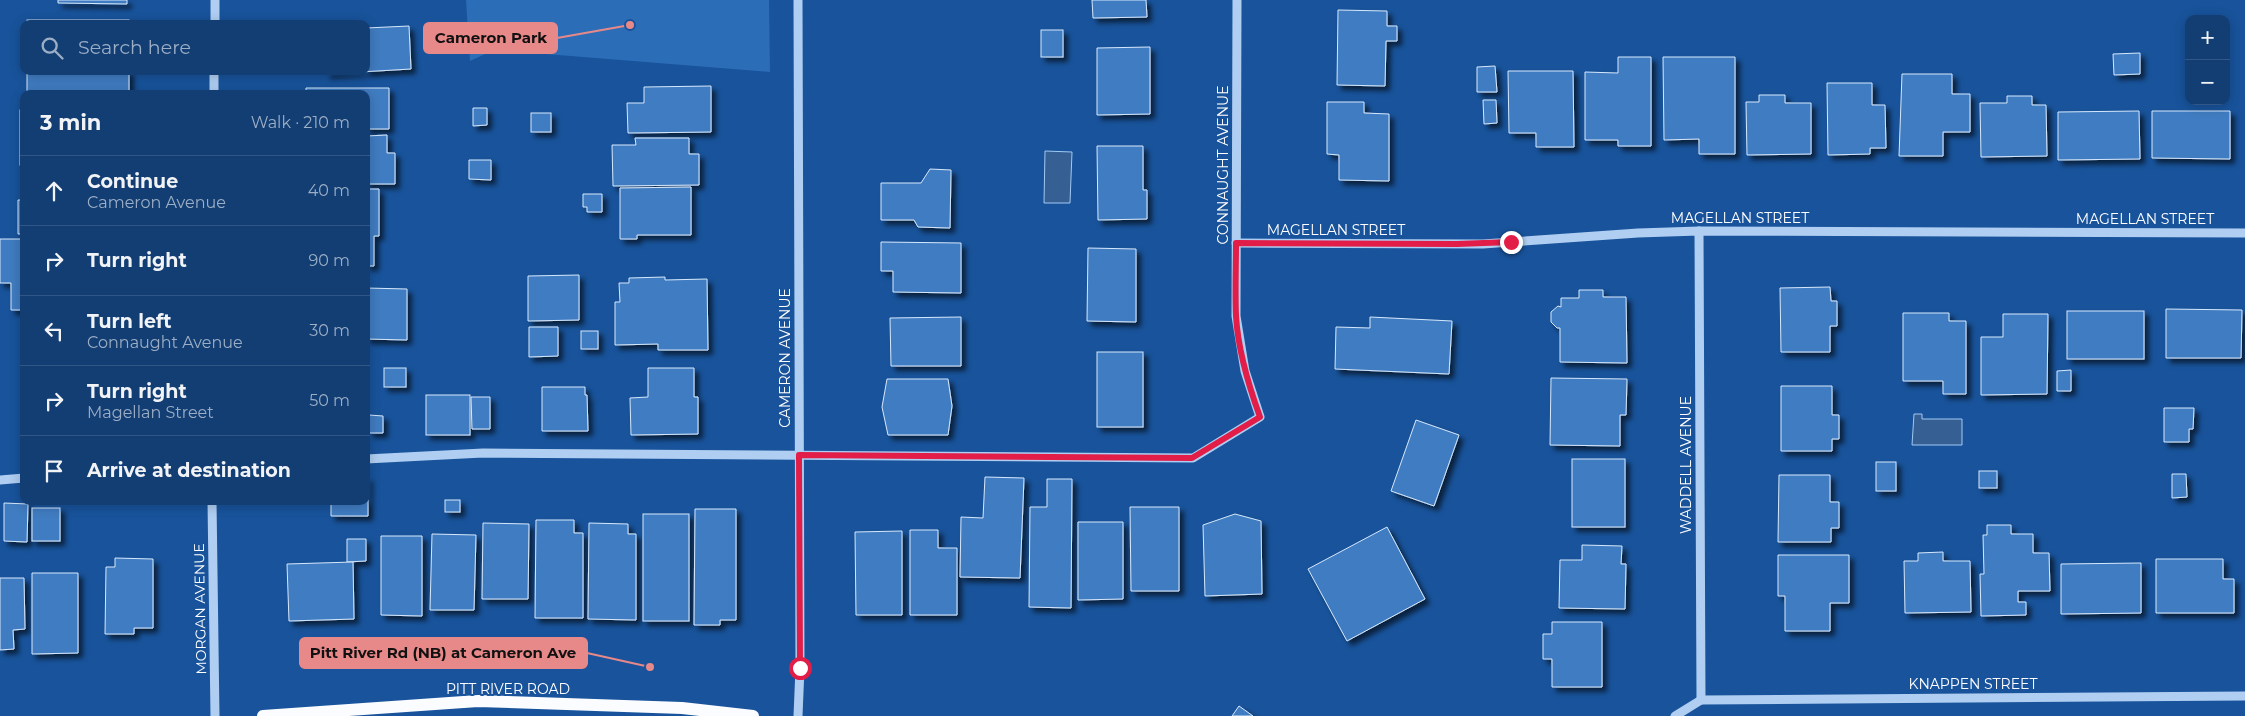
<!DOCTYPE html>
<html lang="en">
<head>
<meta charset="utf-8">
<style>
	body { margin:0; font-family:Montserrat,sans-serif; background:#1f497c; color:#f1f3f6 }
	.controls { position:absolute; right:15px; top:15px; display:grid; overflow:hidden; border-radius:10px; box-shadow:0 2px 12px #0003 }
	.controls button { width:45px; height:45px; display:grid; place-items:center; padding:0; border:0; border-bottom:1px solid #315786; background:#123e74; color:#f1f3f6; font:25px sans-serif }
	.stop { position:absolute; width:15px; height:15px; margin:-11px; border:4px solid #e11d48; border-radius:50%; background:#fff }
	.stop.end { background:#e11d48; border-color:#fff; box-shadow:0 1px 5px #0008 }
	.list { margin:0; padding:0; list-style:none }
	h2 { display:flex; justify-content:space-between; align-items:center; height:65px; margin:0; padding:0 20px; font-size:21px }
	h2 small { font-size:16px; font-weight:400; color:#9caec5 }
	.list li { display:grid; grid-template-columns:32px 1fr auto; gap:15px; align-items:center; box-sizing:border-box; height:70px; padding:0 20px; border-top:1px solid #315786 }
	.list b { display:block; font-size:19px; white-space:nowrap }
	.list p { margin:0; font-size:16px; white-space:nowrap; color:#9caec5 }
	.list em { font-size:16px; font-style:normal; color:#9caec5 }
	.icon { flex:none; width:28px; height:28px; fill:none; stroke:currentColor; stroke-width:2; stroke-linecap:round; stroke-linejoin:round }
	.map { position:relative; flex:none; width:2245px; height:716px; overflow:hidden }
	.search { position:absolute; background:#123e74; box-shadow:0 2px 12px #0003; left:20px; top:20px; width:350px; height:55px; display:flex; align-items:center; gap:12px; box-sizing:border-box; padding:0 18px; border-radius:10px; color:#9caec5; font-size:19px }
	.panel { position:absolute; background:#123e74; box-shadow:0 2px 12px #0003; left:20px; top:90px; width:350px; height:415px; border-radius:10px }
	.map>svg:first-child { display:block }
	.green { fill:#2c6db8 }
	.water { fill:#366094; stroke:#a2c9f4 }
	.building { fill:#417cc1; stroke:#d6e8fc; filter:url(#shadow) }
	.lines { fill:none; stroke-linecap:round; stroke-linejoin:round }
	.minor { stroke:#afcef2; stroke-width:9 }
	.major { stroke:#fafcff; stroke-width:12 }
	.route { stroke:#e11d48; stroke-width:6 }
	.labels { text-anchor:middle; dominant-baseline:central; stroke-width:4; stroke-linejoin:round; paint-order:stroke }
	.street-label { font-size:14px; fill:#fff; stroke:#18539b }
	.leader { fill:none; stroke:#e88989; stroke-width:2 }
	.callout-dot { fill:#e88989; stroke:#18539b; stroke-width:2 }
	.callout { fill:#e88989; stroke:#e88989; stroke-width:2 }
	.callout-label { font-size:15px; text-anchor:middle; font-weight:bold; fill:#111 }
</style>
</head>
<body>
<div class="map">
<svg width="2245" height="716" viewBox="0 0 2245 716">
	<defs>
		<filter id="shadow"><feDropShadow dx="4.5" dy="4.5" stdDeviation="2.5" flood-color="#0009"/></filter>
	</defs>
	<rect width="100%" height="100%" fill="#18539b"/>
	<!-- green -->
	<path class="green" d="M466,0h303l1,72 -276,-22 -24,11z"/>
	<!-- water -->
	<g class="water">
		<path d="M1045,151l27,1 -2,51h-26z"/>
		<path d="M1914,414h8v5h40v26h-50z"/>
	</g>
	<!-- building -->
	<g class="building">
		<path d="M58,0h69v4l-69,-1z"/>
		<path d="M1092,0h54l1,17 -54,1z"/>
		<path d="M1338,10l49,1v15h10v15h-11l-1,45 -48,-1z"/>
		<rect x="27" y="20" width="102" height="4"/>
		<path d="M409,26l2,43 -85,5v-3h40v-43z"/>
		<rect x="1041" y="30" width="22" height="27"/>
		<path d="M1150,47v67l-53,1v-67z"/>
		<path d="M2140,53v21l-26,1 -1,-21z"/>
		<path d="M1618,57h33v89h-33v-6h-33v-68l33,1z"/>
		<path d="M1663,57h72v97h-36v-15l-35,1z"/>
		<path d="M1495,66l2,26h-20v-25z"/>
		<rect x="27" y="71" width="102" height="23"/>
		<path d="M1508,71h65l1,76h-38v-14h-27z"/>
		<path d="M1902,74h50v20h18v38h-27v24h-44z"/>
		<path d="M1827,83h45v22h13l1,43h-16v6l-42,1z"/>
		<path d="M711,86v46l-83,1 -1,-30h17v-16z"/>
		<path d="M306,88h83v41h-23v-35h-60z"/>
		<path d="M1759,95h26v8h26v51l-64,1 -1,-53h13z"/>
		<path d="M2007,96h25v9h14l1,51 -66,1 -1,-54h27z"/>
		<path d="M1483,100h13l1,23 -13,1z"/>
		<path d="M1327,102h37v11l25,1v67l-50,-1v-25l-12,-1z"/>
		<path d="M473,108h14v17l-14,1z"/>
		<rect x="20" y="110" width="4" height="55"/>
		<path d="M2139,111l1,48 -82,1v-48z"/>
		<path d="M2152,111h78v48l-78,-1z"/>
		<rect x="531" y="113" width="20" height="19"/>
		<path d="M387,135v18h8v31h-29v-48z"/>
		<path d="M635,138h54v16h10v31l-86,1 -1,-41h24z"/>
		<path d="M1097,146h46v44h4v29l-49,1z"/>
		<path d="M469,160h22v20l-22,-1z"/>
		<path d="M930,169l21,1 -1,58 -32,-1 -4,-7h-33v-37h40z"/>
		<path d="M23,172l1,62h-6v-34h5z"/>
		<path d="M691,187v48h-54v4h-17v-51z"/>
		<path d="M366,189h13v47h-5v30h-8z"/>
		<path d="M583,194h19v18h-15v-5h-4z"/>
		<path d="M0,239h24v71h-13v-27h-11z"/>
		<path d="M881,242l80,1v50l-68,-1v-21h-12z"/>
		<path d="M1088,248l48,1v73l-49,-1z"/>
		<path d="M579,275v45l-51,1v-45z"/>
		<path d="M665,277v3l42,-1 1,71h-50v-6l-43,1v-43h5l-1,-19h10v-5z"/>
		<path d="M1830,287l1,14h6v25h-7v26h-49l-1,-64z"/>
		<path d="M366,288l41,1v51l-41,-1z"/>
		<path d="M1579,290h24v7h23l1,66 -67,-1v-34h-3l-6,-6v-10l7,-6 3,1v-9h18z"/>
		<path d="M2166,309l76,1 -1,48h-75z"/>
		<rect x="2067" y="311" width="77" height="48"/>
		<path d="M1903,313h46v8h17v73h-23v-13h-40z"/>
		<path d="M2003,314h45l-1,80 -66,1v-58h22z"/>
		<path d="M961,317v49h-70l-1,-48z"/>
		<path d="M1370,317l82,4 -3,53 -114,-5 1,-42 34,1z"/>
		<path d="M529,327h29v29l-29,1z"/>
		<rect x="581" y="331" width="17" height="18"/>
		<rect x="1097" y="352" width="46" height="75"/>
		<rect x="384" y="368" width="22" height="19"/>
		<path d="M648,368h46v29h4v37l-67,1 -1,-37 18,-1z"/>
		<path d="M2071,370v21h-14v-20z"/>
		<path d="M1551,378l76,1 -1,36h-6v31l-70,-1z"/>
		<path d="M887,379h61l4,27 -4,29h-60l-6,-28z"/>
		<path d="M1781,386h51v29h7v24h-7v12h-51z"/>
		<path d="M542,387h43v8h2l1,36h-46z"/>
		<rect x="426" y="395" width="44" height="40"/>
		<path d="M471,397h19v32h-18z"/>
		<path d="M2164,408h30l-1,21h-4v13h-25z"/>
		<path d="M369,415l14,1v17h-14z"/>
		<path d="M1416,420l43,15 -25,71 -43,-15z"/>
		<rect x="1572" y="459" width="53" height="68"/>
		<rect x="1876" y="462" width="20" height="29"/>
		<rect x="1979" y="471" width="18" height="17"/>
		<path d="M2172,474h14l1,23 -15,1z"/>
		<path d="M1779,475h51v27h9v26h-8v14h-53z"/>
		<path d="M366,477h2v39h-37v-15h35z"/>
		<path d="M985,477l39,1 -4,100 -60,-1 1,-60 22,1z"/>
		<path d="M1047,479h25l-1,129 -42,-1 1,-100h17z"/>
		<rect x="445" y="500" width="15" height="12"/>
		<path d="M4,503l24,1 -1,38 -23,-1z"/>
		<path d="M1130,507h49v84h-48z"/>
		<rect x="32" y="508" width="28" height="33"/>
		<path d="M695,509h41v111h-16v5h-26z"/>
		<rect x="643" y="514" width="46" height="107"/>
		<path d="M1235,514l26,7 1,73 -57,2 -2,-71z"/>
		<path d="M536,520h38v13h9v85h-48z"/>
		<path d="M1078,522h45v77l-45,1z"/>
		<path d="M483,523l46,1 -1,75h-46z"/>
		<path d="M589,523l39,1v10h8v86l-48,-1z"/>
		<path d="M1987,525h24v9h22v19h16l1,38h-32v11h8v13l-45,1 -1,-42h4l-1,-39h4z"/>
		<path d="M1387,527l38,72 -78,42 -39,-72z"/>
		<path d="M910,530h28v18h19v67h-47z"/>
		<path d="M902,531v84h-46l-1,-83z"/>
		<path d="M432,534l44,1 -2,75h-44z"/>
		<path d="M381,536h41v80l-41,-1z"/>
		<path d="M347,539h19v22l-19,1z"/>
		<path d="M1582,545l40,1 -1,18h5l-1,45 -66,-1 1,-48h22z"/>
		<path d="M1943,552v9h27l1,51 -66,1 -1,-52h14v-8z"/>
		<path d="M1778,555h71v48h-19v28h-45v-35h-7z"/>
		<path d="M115,558l38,1v69h-19v6h-29l1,-67h9z"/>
		<path d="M2156,559h67v20h11v34h-78z"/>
		<path d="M353,562l1,57 -65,2 -2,-57z"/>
		<path d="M2141,563v50l-80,1v-50z"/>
		<path d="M32,573h46v80l-46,1z"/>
		<path d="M0,578h24l1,51 -12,1 1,19 -14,1z"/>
		<path d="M1552,622h50v65h-50v-28h-9v-25h9z"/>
		<path d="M1239,706l14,10h-21z"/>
	</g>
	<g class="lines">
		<!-- minor -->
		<g class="minor">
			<path d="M215,24v-24"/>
			<path d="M214,94v-23"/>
			<path d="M1699,231l2,469"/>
			<path d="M1236,243l247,1 155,-11 61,-2 546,2"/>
			<path d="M366,459l117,-6 710,5 67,-41 -15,-46 -9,-55 1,-316"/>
			<path d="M0,480l24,-2"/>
			<path d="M212,501l3,215"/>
			<path d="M798,716l2,-48 -2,-668"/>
			<path d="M1675,716l26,-16 544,-4"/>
		</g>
		<!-- major -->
		<path class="major" d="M263,716l215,-15 204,7 71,8"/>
	</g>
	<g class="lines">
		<!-- route -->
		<path class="route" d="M800,668l-1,-213 393,3 68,-41c-12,-33 -22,-66 -24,-101 -1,-24 0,-49 0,-73l221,1 54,-2"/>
	</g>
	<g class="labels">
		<!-- street labels -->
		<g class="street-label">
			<text transform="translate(1223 165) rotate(-90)">CONNAUGHT AVENUE</text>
			<text x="1740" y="218">MAGELLAN STREET</text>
			<text x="2145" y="219">MAGELLAN STREET</text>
			<text x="1336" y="230">MAGELLAN STREET</text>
			<text transform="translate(785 358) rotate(-90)">CAMERON AVENUE</text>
			<text transform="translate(1686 465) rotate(-90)">WADDELL AVENUE</text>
			<text transform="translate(200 609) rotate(-91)">MORGAN AVENUE</text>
			<text x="1973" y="684">KNAPPEN STREET</text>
			<text x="508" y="689">PITT RIVER ROAD</text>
		</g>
	</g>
	<!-- callouts -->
	<path class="leader" d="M630 25L557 38M650 667L587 653"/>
	<g class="callout-dot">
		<circle cx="630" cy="25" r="5"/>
		<circle cx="650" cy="667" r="5"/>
	</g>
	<g class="callout">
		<rect x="424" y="23" width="133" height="30" rx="5"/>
		<rect x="300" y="638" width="287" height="30" rx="5"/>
	</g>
	<g class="callout-label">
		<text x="491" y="43">Cameron Park</text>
		<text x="443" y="658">Pitt River Rd (NB) at Cameron Ave</text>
	</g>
</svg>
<div class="controls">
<button>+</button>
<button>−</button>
</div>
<div class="stop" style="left:800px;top:668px"></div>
<div class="stop end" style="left:1511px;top:242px"></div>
<div class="search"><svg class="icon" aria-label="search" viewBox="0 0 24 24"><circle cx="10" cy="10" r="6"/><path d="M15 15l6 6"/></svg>Search here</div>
<section class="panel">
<h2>3 min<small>Walk · 210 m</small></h2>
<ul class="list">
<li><svg class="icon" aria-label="ahead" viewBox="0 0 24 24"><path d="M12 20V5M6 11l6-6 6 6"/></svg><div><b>Continue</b><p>Cameron Avenue</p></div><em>40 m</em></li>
<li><svg class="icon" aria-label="right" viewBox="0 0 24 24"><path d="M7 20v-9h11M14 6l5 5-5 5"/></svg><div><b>Turn right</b></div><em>90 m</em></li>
<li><svg class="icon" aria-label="left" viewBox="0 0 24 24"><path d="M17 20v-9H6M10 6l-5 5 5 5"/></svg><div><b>Turn left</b><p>Connaught Avenue</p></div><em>30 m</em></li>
<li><svg class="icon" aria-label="right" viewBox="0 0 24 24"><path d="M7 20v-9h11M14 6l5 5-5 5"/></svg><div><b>Turn right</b><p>Magellan Street</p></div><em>50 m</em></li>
<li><svg class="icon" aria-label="arrive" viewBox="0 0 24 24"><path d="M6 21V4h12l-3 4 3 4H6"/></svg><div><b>Arrive at destination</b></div></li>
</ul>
</section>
</div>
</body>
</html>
